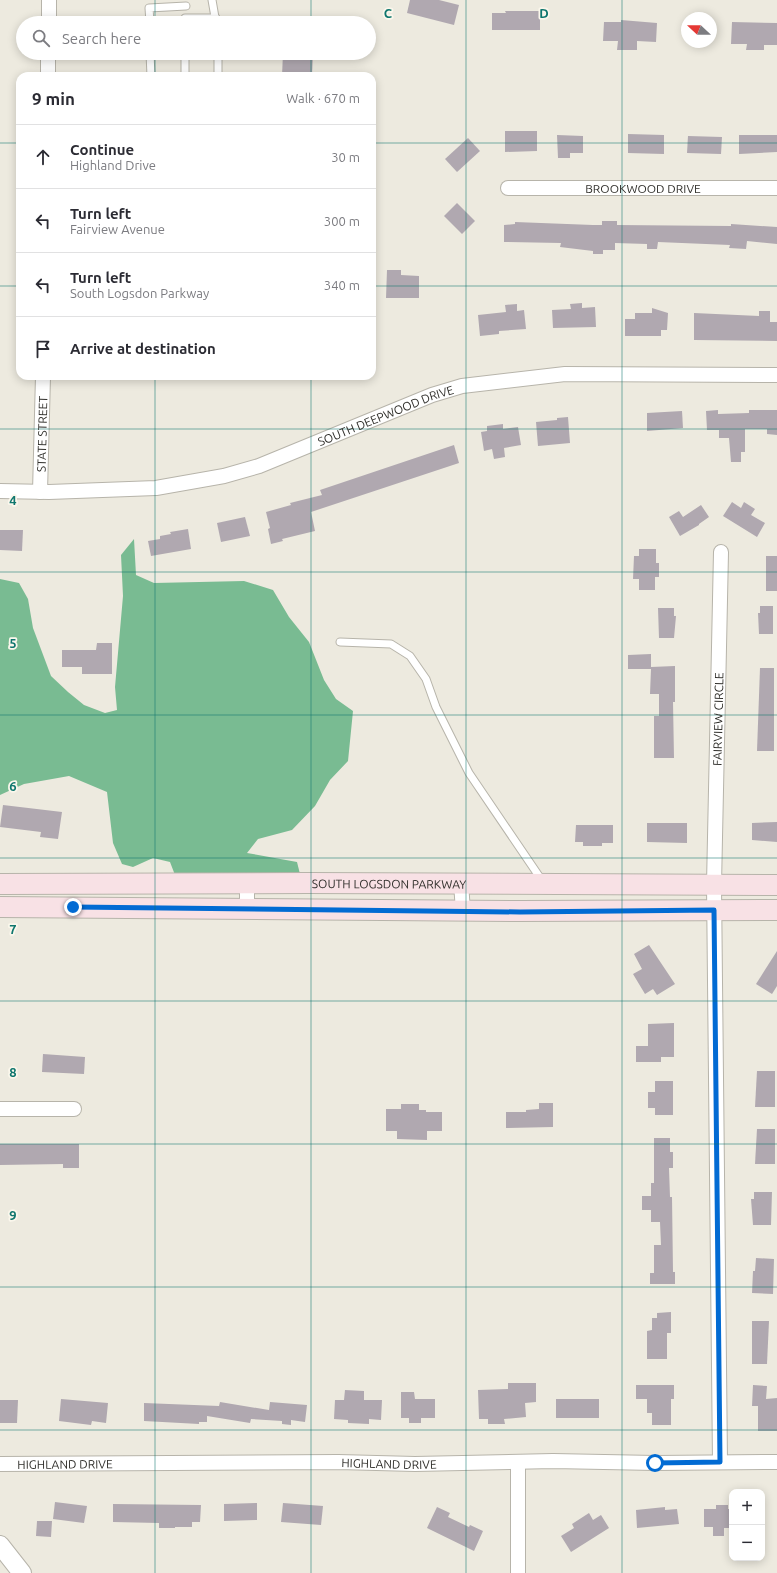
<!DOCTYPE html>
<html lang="en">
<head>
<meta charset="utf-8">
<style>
	body { margin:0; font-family:Ubuntu,sans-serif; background:#f7f7f7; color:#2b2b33 }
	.controls { position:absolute; right:12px; bottom:12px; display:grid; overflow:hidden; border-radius:8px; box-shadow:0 2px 10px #0003 }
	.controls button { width:36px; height:36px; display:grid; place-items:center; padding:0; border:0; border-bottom:1px solid #e1e1e2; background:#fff; color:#2b2b33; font:20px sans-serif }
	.compass { position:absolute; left:681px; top:12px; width:36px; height:36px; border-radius:50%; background:#fff; box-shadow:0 2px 10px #0003; rotate:292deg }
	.stop { position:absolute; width:12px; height:12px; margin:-9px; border:3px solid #026bd3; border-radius:50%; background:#fff }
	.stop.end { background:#026bd3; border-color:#fff; box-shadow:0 1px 4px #0008 }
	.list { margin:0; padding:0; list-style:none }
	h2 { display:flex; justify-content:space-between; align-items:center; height:52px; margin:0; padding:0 16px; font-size:17px }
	h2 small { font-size:13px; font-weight:400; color:#7c7c81 }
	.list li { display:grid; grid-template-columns:26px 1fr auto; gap:12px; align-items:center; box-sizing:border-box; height:64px; padding:0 16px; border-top:1px solid #e1e1e2 }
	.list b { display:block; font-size:15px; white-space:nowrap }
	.list p { margin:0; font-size:13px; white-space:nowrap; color:#7c7c81 }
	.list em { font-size:13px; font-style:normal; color:#7c7c81 }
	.icon { flex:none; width:22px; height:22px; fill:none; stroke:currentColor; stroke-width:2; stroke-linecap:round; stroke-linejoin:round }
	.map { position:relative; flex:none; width:777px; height:1573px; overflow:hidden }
	.search { position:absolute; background:#fff; box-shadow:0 2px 10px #0003; left:16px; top:16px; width:360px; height:44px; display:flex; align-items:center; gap:10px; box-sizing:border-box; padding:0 14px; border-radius:22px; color:#7c7c81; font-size:15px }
	.panel { position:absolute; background:#fff; box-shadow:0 2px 10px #0003; left:16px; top:72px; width:360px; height:308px; border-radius:12px }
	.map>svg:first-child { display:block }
	.forest { fill:#79bb92 }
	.building { fill:#b0a8b0 }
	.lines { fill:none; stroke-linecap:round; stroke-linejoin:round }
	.service-casing { stroke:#b7b4aa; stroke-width:9 }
	.minor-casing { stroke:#b7b4aa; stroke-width:16 }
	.tertiary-casing { stroke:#b7b4aa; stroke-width:20 }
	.secondary-casing { stroke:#b7b4aa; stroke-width:22 }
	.service { stroke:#fff; stroke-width:7 }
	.minor { stroke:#fff; stroke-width:14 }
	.tertiary { stroke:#fff; stroke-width:18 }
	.secondary { stroke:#f8e1e5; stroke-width:20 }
	.route { stroke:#026bd3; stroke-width:5 }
	.grid { fill:none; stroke:#0f766e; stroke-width:1; stroke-opacity:0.55 }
	.labels { text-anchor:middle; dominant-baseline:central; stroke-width:3.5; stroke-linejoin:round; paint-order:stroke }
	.street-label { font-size:12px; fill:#302f2b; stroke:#fbf7ec }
	.grid-label { font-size:13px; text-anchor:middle; font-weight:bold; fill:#0f766e; stroke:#fbf7ec; stroke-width:3.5; stroke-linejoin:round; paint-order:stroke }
</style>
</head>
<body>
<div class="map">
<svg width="777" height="1573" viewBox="0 0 777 1573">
	<rect width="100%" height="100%" fill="#edeadf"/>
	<!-- forest -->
	<path class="forest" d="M134,539l2,36 18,8 90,-2 29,9 16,27 20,25 15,38 12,19 17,12 -5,50 -18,19 -15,26 -23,24 -34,9 -11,14 50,9 3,12 -125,1 -5,-13 -17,-4 -20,9 -11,-3 -9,-21 -6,-51 -38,-16 -45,8 -24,11v-216l19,4 9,16 5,29 18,48 17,16 16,13 21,8 12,-3 -2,-23 8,-91 -2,-41z"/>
	<!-- building -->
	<g class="building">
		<path d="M410,0h29l20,5 -5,20 -47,-12z"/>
		<path d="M505,11h35v19h-48v-17h14z"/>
		<path d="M621,20l36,3 -1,19 -19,-1v9h-20l1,-9h-15l1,-19h17z"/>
		<path d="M732,22l45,1v22h-13v5h-18l1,-6h-16z"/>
		<path d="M283,53h30l-1,23h-30z"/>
		<path d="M505,131h32v20l-32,1z"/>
		<path d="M628,134l36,1v19l-36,-1z"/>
		<path d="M557,135l26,1v17h-13v5h-12z"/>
		<path d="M739,135h38v17l-38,2z"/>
		<path d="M688,136l34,1 -1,17 -34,-1z"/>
		<path d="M468,138l12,13 -23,21 -12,-13z"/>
		<path d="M457,203l18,18 -13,13 -18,-18z"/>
		<path d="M602,221h15v4l114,1v-2l46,3v17l-30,-3 -1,8 -17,-1 1,-3 -72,-3 -1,7h-10v-5l-32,-1v7h-12v4h-10v-3l-33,-4 1,-4 -57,-1v-17l11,-1v-2l78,3h9z"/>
		<path d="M387,270h14v5l18,1v22h-33z"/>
		<path d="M582,303v5l13,-1 1,20 -43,1 -1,-18 19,-1 -1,-5z"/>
		<path d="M517,304v7l7,-1 2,19 -27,2v3l-19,2 -2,-21 28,-3 -1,-7z"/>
		<path d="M652,308l16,5 -1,17h-6v6h-36v-17h10v-6h17z"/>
		<path d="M759,311h11v11h7v19l-83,-1v-27l65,3z"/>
		<path d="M718,410v4l31,-1v-3h28v25l-10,-1v-5h-22v23h-4v10h-10l-2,-24h-10v-8h-12l-1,-19z"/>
		<path d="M682,411l1,17 -36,3v-18z"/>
		<path d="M568,417l2,26 -32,3 -2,-24 21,-2v-2z"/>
		<path d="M503,424v5l15,-2 3,18 -17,3 1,9 -11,2 -2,-10 -8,2 -3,-19 6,-1v-5z"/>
		<path d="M454,445l5,18 -148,49 4,19 -33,8 1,2 -12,3 -3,-15 2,-1 -4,-16 25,-7 -1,-2 32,-8 -2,-5z"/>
		<path d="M732,502l9,6 3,-6 11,7 -4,6 14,8 -8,14 -34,-21z"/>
		<path d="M701,505l8,12 -10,7v1l-19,11 -11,-19 10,-6 4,6z"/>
		<path d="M245,517l5,19 -29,6 -4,-19z"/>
		<path d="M188,529l3,20 -40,7 -3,-15 12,-2v-3l11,-2 -1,-2z"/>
		<path d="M0,530h23l-1,21 -22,-1z"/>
		<path d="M639,549h17v14h3v14h-4v13h-16v-11h-6l1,-23h5z"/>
		<rect x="766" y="556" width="11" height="35"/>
		<path d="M760,606h13v28h-14l-1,-21h2z"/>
		<path d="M658,608h16v8h2l-2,22h-15z"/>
		<path d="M97,643h15v31h-30v-7h-20v-17h34z"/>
		<path d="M651,654v13l24,-1v36h-2l1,56h-20v-42h5v-22h-9l1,-25h-23v-14z"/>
		<path d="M760,668h14v83h-17z"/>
		<path d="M3,805l59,7 -4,27 -18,-2 1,-5 -41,-5z"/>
		<path d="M777,822v20l-25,-2v-17z"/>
		<path d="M647,823h40v20l-40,-1z"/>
		<path d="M576,825h37v18h-11v3h-19v-4h-8z"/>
		<path d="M649,945l26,39 -18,11 -4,-6 -8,5 -12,-20 9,-5 -8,-15z"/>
		<path d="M777,951v35l-5,8 -16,-10z"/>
		<path d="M674,1023v34h-13v5h-25v-16h12v-22z"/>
		<path d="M43,1054l42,3 -1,17 -42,-2z"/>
		<path d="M757,1071h18v36h-20z"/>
		<path d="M655,1081h18v34h-18v-7h-7v-16h7z"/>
		<path d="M539,1103h14v24l-47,1v-16h20v-2l13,-1z"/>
		<path d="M401,1104h18v6h7v2h16v19h-15v9l-30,-1v-8h-11v-22h15z"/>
		<path d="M757,1129h18v35h-20z"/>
		<path d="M654,1138h16v14h3v16h-4l1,29h2l1,75h2v12h-25v-11h4v-28h7l-1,-23h-9v-12h-9v-14h9v-13h3z"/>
		<path d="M0,1144h79v24h-16v-4l-63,1z"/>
		<path d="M754,1192h18l-1,33h-18l-2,-26h3z"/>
		<path d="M756,1258l18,1 -1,35 -21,-1 1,-22h2z"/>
		<path d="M671,1312v21h-4v26h-20v-28l5,-1v-12h5v-5z"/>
		<path d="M752,1321h17l-2,43h-15z"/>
		<path d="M508,1383h28v19l-11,1 1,14 -22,2 1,5h-17v-5h-9l-1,-29 30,-1z"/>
		<path d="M636,1385h38v14h-3v26h-19v-12h-5v-14h-11z"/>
		<path d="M753,1385l14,1 -1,13 11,-1v33h-19v-25h-6z"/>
		<path d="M345,1390l19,1v9h18l-1,20 -12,-1v5l-21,-1v-3l-14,-1 1,-19h9z"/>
		<path d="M401,1392h13l1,7h20v19h-14v5h-12v-5h-8z"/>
		<path d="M61,1399l47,4 -2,20 -14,-2 -1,4 -32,-4z"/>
		<rect x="556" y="1399" width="43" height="19"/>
		<path d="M0,1400h18l-1,23h-17z"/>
		<path d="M220,1402l49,8 1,-8 37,3 -2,17 -14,-2v5l-9,-1v-3l-31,-2 -1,4 -43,-7v6h-8v2l-55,-3v-18l75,3z"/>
		<path d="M55,1502l32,4 -3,17 -31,-4z"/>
		<path d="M257,1503v17l-33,1v-17z"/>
		<path d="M283,1503l40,3 -2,19 -40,-3z"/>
		<path d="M113,1504l88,1 -1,17h-8v5h-17v1h-16v-5l-46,-1z"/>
		<path d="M716,1505h12v4h4v19h-8v8h-11v-9h-9v-18h12z"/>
		<path d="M437,1507l13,6 -2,4 21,10 1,-2 13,6 -9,20 -47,-23z"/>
		<path d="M665,1507v3l12,-1 2,15 -42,4 -1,-18z"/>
		<path d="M589,1513l4,7 8,-5 8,13 -38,24 -10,-16 13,-8 -2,-4z"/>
		<path d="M37,1521h15l-1,16 -15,-1z"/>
	</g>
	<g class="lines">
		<!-- service casing -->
		<g class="service-casing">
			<g id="service">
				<path d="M212,0l4,23"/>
				<path d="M185,18h31"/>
				<path d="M150,23l-1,-15 37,-2"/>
				<path d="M150,53l1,23"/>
				<path d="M218,53v23"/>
				<path d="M185,76v-23"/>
				<path d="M340,642l51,2 19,12 16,23 10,28 33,66 74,109"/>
			</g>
		</g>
		<!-- minor casing -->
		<g class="minor-casing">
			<g id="minor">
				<path d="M49,23v-23"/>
				<path d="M48,76v-23"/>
				<path id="s1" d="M508,188h269"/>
				<path id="s2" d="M0,491l49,1 107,-4 68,-12 35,-10 173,-71 30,-9 103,-12 212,1"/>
				<path id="s3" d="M40,492l3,-116"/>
				<path d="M461,883l2,28"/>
				<path d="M247,908v-24"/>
				<path d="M0,1109h74"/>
				<path d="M518,1462v111"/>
				<path id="s4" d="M720,1462l-6,-577 7,-333"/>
				<path id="s5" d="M0,1464l338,-2 77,2 138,-3 102,2 122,-1"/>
			</g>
		</g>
		<!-- tertiary casing -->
		<g class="tertiary-casing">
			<path id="tertiary" d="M0,1545l22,28"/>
		</g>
		<!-- secondary casing -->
		<g class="secondary-casing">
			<g id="secondary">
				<path id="s6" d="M0,884l308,-1 469,2"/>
				<path d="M0,907l520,4 257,-1"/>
			</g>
		</g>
		<!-- service -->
		<use href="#service" class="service"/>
		<!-- minor -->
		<use href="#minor" class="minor"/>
		<!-- tertiary -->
		<use href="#tertiary" class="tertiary"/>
		<!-- secondary -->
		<use href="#secondary" class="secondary"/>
	</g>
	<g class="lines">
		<!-- route -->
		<path class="route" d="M73,907l447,5 194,-2 6,552 -65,1"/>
	</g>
	<!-- grid -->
	<path class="grid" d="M155,0v23M311,0v23M466,0v1573M622,0v1573M155,53v23M311,53v23M0,143h20M372,143h405M0,286h20M372,286h405M155,376v1197M311,376v1197M0,429h777M0,572h777M0,715h777M0,858h777M0,1001h777M0,1144h777M0,1287h777M0,1430h777"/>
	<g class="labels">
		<!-- street labels -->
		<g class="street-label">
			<text stroke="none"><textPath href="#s1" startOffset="135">BROOKWOOD DRIVE</textPath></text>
			<text stroke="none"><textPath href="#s2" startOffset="398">SOUTH DEEPWOOD DRIVE</textPath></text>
			<text stroke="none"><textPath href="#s3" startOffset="58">STATE STREET</textPath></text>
			<text stroke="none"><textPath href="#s4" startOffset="743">FAIRVIEW CIRCLE</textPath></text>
			<text stroke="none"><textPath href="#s6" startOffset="389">SOUTH LOGSDON PARKWAY</textPath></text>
			<text stroke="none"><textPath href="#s5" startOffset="389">HIGHLAND DRIVE</textPath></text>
			<text stroke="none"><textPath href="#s5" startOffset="65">HIGHLAND DRIVE</textPath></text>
		</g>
	</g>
	<g class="grid-label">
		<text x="388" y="18">C</text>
		<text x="544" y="18">D</text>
		<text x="13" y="505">4</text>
		<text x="13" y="648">5</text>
		<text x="13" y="791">6</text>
		<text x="13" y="934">7</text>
		<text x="13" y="1077">8</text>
		<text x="13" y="1220">9</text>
	</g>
</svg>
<div class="controls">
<button>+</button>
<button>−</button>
</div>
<svg class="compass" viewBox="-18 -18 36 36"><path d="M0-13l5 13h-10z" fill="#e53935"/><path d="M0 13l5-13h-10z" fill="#7c7c81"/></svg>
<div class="stop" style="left:655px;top:1463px"></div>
<div class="stop end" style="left:73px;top:907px"></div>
<div class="search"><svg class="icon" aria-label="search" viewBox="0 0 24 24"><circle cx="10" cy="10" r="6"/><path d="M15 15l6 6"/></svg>Search here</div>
<section class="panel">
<h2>9 min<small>Walk · 670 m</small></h2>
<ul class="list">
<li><svg class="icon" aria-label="ahead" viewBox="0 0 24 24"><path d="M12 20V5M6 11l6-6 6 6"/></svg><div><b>Continue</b><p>Highland Drive</p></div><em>30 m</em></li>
<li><svg class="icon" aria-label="left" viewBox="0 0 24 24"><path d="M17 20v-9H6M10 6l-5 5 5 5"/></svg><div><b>Turn left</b><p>Fairview Avenue</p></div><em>300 m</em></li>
<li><svg class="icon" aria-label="left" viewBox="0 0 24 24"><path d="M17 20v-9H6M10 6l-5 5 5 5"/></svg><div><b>Turn left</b><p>South Logsdon Parkway</p></div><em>340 m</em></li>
<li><svg class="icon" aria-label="arrive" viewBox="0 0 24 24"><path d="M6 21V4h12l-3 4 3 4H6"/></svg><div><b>Arrive at destination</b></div></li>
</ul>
</section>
</div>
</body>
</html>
